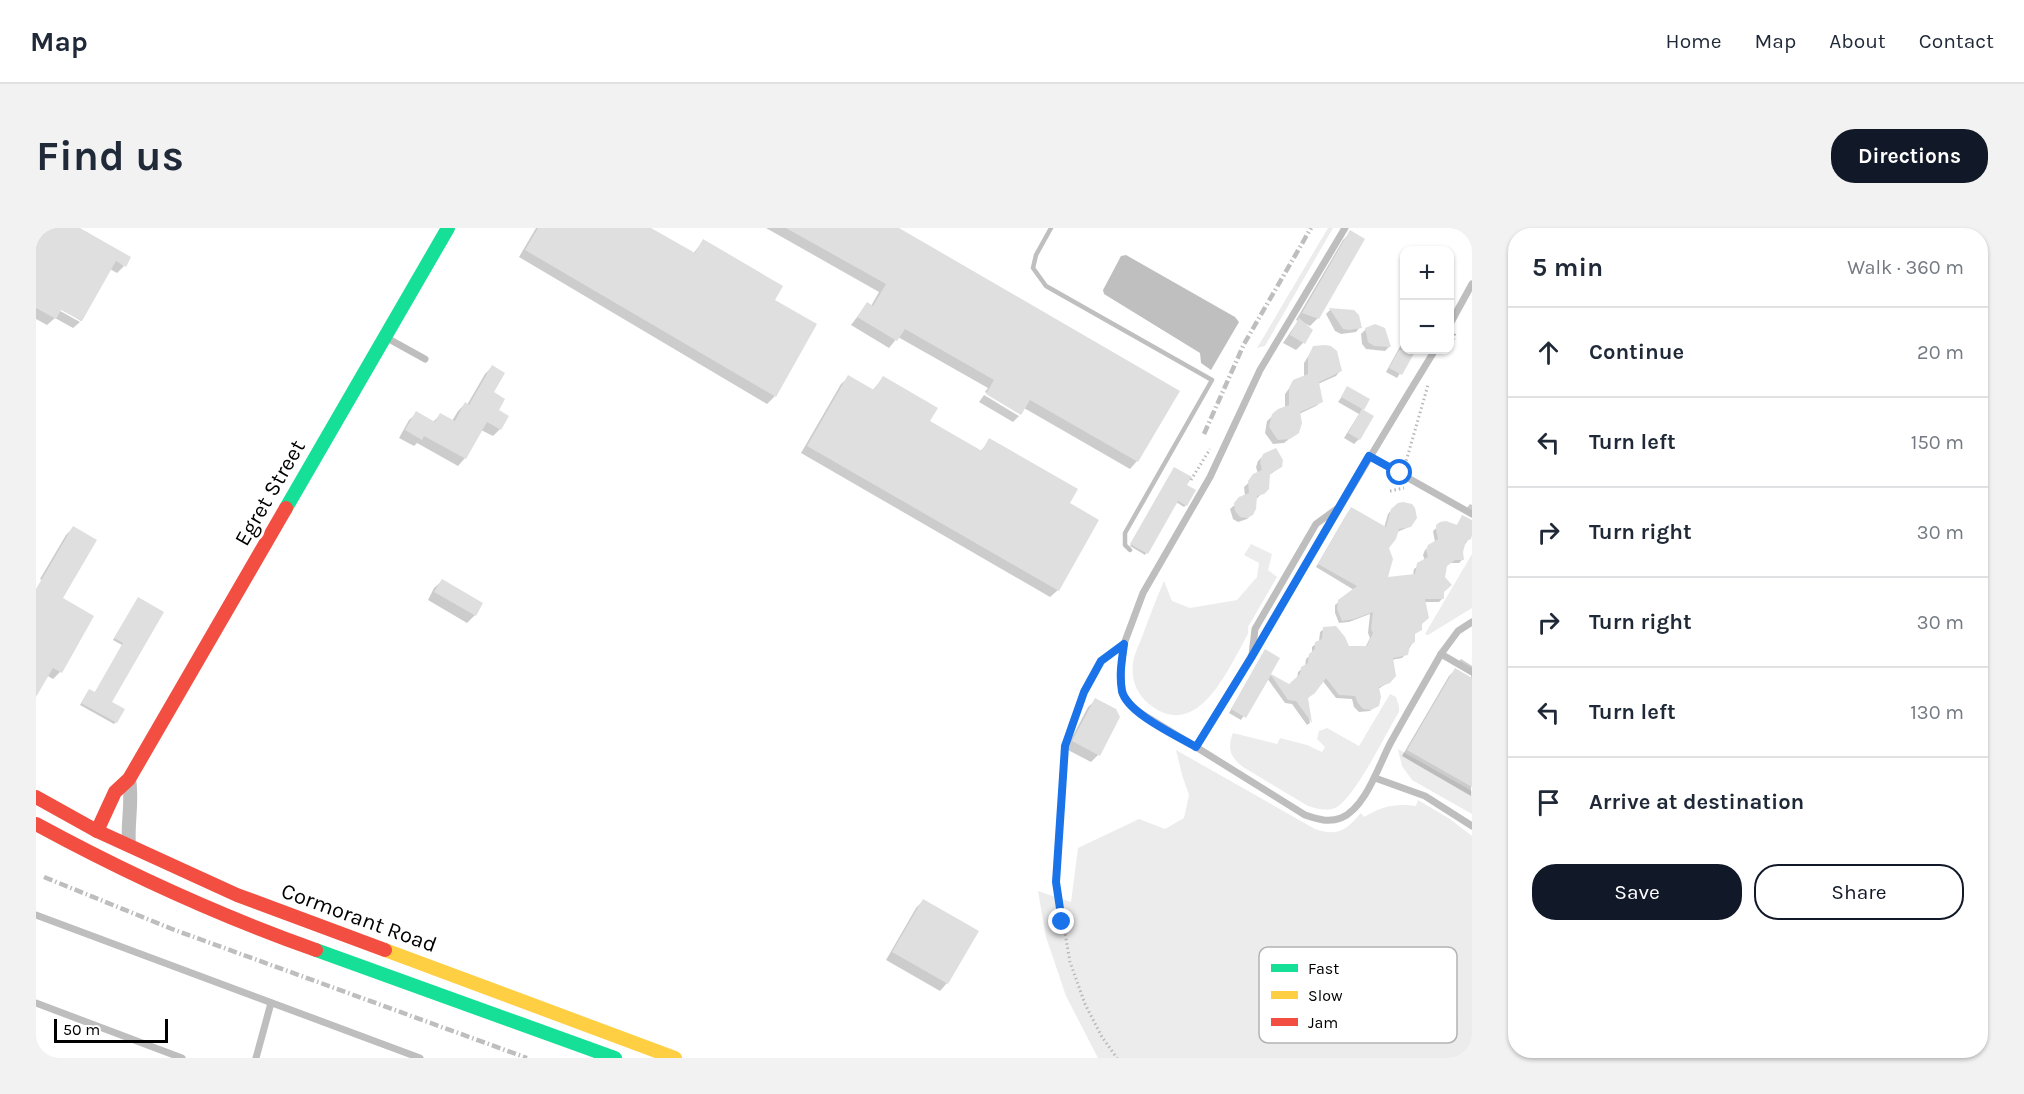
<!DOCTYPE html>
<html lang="en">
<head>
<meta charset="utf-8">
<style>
	body { margin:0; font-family:Karla,sans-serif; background:#f2f2f3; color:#1f2937 }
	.controls { position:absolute; right:18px; top:18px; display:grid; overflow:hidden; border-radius:12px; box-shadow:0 2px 4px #0004 }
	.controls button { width:54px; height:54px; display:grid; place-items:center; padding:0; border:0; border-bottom:2px solid #e0e1e3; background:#fff; color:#1f2937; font:30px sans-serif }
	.scale { position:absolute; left:18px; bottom:15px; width:114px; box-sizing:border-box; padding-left:6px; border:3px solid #000; border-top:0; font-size:16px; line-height:21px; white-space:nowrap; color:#000; -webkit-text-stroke:4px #fff; paint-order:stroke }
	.stop { position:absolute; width:18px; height:18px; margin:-14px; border:4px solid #1a73e8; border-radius:50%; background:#fff }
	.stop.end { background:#1a73e8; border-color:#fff; box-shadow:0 2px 6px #0008 }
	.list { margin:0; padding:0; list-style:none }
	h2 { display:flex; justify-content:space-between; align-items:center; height:78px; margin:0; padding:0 24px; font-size:26px }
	h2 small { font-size:20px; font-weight:400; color:#747a83 }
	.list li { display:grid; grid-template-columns:39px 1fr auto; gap:18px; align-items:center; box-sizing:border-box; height:90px; padding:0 24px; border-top:2px solid #e0e1e3 }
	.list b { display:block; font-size:22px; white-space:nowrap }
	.list em { font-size:20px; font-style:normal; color:#747a83 }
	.actions { display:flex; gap:12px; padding:18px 24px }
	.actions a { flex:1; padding:14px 0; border:2px solid #111827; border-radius:24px; text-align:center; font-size:21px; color:#111827 }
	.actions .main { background:#111827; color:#fff }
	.icon { flex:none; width:33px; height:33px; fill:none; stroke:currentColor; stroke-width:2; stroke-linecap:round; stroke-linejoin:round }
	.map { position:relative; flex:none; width:1436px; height:830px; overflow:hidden; border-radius:24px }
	header { display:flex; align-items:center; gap:36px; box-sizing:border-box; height:84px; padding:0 30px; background:#fff; border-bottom:2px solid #e0e1e3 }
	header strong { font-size:28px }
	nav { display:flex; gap:33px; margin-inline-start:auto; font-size:21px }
	.intro { display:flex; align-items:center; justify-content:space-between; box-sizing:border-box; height:144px; padding:0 36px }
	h1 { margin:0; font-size:42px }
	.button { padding:15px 27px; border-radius:24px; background:#111827; color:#fff; font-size:21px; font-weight:700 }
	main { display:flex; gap:36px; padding:0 36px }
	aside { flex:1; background:#fff; border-radius:24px; box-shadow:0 2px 4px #0004 }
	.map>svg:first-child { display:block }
	.green { fill:#ececec }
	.water { fill:#bfbfbf }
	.shadow { fill:#0003 }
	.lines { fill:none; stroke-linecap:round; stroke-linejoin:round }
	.stream { stroke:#bfbfbf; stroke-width:4.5 }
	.building { fill:#dfdfdf }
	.path { stroke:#b9b9b9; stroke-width:3; stroke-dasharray:1.5 3; stroke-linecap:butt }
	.lane { stroke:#bebebe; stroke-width:7 }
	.street { stroke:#bebebe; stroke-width:14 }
	.fast { stroke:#16e098; stroke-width:14 }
	.slow { stroke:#ffcf43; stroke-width:14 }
	.jam { stroke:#f24e42; stroke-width:14 }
	.rail { stroke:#bebebe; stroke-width:4.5; stroke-dasharray:9 3 1.5 3; stroke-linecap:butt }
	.route { stroke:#1a73e8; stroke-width:8 }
	.labels { text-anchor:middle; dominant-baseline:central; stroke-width:6; stroke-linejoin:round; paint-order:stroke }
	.street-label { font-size:22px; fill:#000; stroke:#fff }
	.key { fill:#fff; stroke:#b2b2b2; stroke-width:1.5 }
	.key-label { font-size:16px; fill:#000 }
</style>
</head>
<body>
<header>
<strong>Map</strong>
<nav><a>Home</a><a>Map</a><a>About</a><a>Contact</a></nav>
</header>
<div class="intro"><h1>Find us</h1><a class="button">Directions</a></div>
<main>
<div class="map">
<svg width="1436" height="830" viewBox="0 0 1436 830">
	<rect width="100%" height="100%" fill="#fff"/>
	<!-- green -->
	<g class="green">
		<path d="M1292,0h5l-68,118 -8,2z"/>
		<path d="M1215,316l21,10 -4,16 9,7 -29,50v7c-19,33 -50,110 -99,70 -13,-11 -18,-25 -16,-41 1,-9 6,-18 9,-26 7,-19 14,-38 22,-56l8,20 18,7 47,-8 20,-23 2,-14 -15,-8z"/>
		<path d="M1436,326v54l-44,27 -3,-1z"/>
		<path d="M1354,466l6,3 3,9v6c-12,19 -45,88 -64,96 -9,3 -18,1 -27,-2l-65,-39c-13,-10 -16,-19 -10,-34l44,11 3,-6 27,7 15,7 3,-5 -8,-8 2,-8 8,-3 32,18z"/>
		<path d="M1362,521l74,42v23l-60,-34 -10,-14z"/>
		<path d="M1140,522l139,79c23,8 31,1 46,-16l3,4c18,-11 32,-14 52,-11l2,-6 32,19 22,17v222h-374l-32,-62 -20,-59 -8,-46 33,11 7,-54 61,-29 26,10 19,-11 5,-23 -7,-20z"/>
	</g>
	<!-- water -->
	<path class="water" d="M1090,27l109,62 4,5 -28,48 -10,-7 -1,-10 -96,-59 -1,-4 18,-34z"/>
	<!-- shadow -->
	<g class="shadow">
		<path d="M0,0h44l-1,1 45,37 -7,7 -7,-4 -29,52 -26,-16 -2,2 27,15 -7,6 -18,-10 -8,7 -11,-6z"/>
		<path d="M500,0h112l45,26 10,-13 70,60 42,24 -41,72 -7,7 -248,-147z"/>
		<path d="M730,0h132l239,233 -7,8 -106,-61 -4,5 -35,-21 3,-4 -90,-51 -9,11 -38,-23 16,-21 4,2 8,-14z"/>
		<path d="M1315,4l12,8 -45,78 -8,8 -6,-3 -1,20 -7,7 -13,-7 15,-22 -2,-1 47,-80z"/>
		<path d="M1294,82h20l10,17 -4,5 -15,2 -6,-3 -9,-17z"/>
		<path d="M1343,98l10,21 -4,4 -19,-2 -4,-5 -1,-10 4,-4z"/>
		<path d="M1368,111v11h11l-18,28 -11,-6z"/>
		<path d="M1278,119l26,24 -4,5 -18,8 3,18 -5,4 -17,8 -1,18 -14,11 -11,1 -8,-11 2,-12 12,-11 6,-2v-14l8,-11 11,-6v-14z"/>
		<path d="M456,139v26l8,36 -7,7 -12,-6 -16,28 -7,8 -41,-23 -3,3 -15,-8 10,-18 8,-7 16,9 7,-7 12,6 6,-10 7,-7 2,1 18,-31z"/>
		<path d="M813,149l23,14 11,-13 45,44 52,30 10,-12 78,64 -10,86 -8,7 -249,-144 40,-69z"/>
		<path d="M1312,160l20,12 -7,11 -2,28 -5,5 -10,-6 15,-24 -21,-12z"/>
		<path d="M948,167l35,21 -6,6 -34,-20z"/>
		<path d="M1227,228l16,12 -11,8v12l-12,11 -4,15 -5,5 -9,3 -5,-3 -3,-10 15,-13 -1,-9 14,-13 -2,-7 2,-6z"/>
		<path d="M1137,243l12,15 1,19 -2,2 -8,-5 -31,53 -15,-9z"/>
		<path d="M1434,276l2,1v9l-6,-5z"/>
		<path d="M1359,278l14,21 -12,5 -9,16 -2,31 27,-4 1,-6 11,-8 -2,-6 2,-5 10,-8 -2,-11 8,-7 15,2 7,-9 6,21 -8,13 2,8 -4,4h-9l-5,4 -3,32 -3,3h-15l-4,28 -7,5v7l-7,12 -4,4 -11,2 -2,22 -11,7 -4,18 -4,4 -11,1 -5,-5 -2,-8 -16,-1 -14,-18 -15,18 3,25 -3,2 -15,-21 -7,-1 -18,-25 -26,42 -12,-7 33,-58 7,19 20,11 8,-6 1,-7 7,-6 1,-7 6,-5v-7l7,-6 1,-9 4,-3 24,19h17l5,-10 -2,-5 2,-19 -21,8 -10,1 -4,-10v-8l19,-15 -38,-23 32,-55 36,16 4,-14z"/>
		<path d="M37,300l-12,71 -1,73 -7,7 -7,-4 -10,14v-100l14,-4 -10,-6 26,-44z"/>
		<path d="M406,353l39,23 -6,11 -8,8 -39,-23 6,-12z"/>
		<path d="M101,373l-27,102 6,19 -2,2 -34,-19 9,-15 5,4 28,-49 -9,-5z"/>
		<path d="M1425,431l11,7 -1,130 -69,-40 47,-80 6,-6 16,9v-4l-15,-10z"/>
		<path d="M1060,472l2,55 -7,7 -25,-13 22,-42z"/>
		<path d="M887,673l54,31 -30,51 -7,8 -54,-31 30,-52z"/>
	</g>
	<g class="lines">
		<!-- stream -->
		<path class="stream" d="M1015,0l-15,27 -3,13 13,18 166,94 -87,153v12l5,5"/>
	</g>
	<!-- building -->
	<g class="building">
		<path d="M0,0h44l51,29 -5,10 -10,-6 -34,60 -21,-11 -5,9 -20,-11z"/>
		<path d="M502,0h113l44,25 8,-14 80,47 -8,14 42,24 -41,73 -251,-147z"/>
		<path d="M750,0h113l281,163 -42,71 -108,-62 -9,15 -35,-21 8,-14 -89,-51 -8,12 -40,-24 10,-15 6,4 13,-22z"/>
		<path d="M1314,2l15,9 -46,80 -17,-6z"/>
		<path d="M1293,80l25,2 5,5 3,13 -13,2 -6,-1z"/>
		<path d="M1263,90l14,12 -8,14 -15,-9z"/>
		<path d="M1339,96l10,4 6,19 -17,-1 -6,-4 -3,-14z"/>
		<path d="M1289,117l6,1 6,5 5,20 -23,11 4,20 -23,10 2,11 -3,10 -9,6 -12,1 -9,-13 3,-13 6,-5 11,-4v-17l4,-8 15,-6v-17l5,-11z"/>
		<path d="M1363,122h17l-14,25 -13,-7z"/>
		<path d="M456,137l13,8 -11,19 11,7 -6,11 10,6 -8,14 -14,-8 -21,37 -42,-23 -2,4 -17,-10 11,-19 19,11 5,-9 15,8 10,-19 4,3z"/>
		<path d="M812,147l26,15 9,-14 55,32 -8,13 52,30 7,-13 89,51 -8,14 29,17 -40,71 -252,-145z"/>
		<path d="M1311,158l23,13 -6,11 -23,-13z"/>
		<path d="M1326,181l12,7 -14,24 -12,-7z"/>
		<path d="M1240,220l7,12 -1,7 -12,7 -1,15 -5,5 -7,2 -1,13 -3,6 -6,3 -7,-1 -5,-6 -1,-8 5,-6 10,-4 -1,-12 5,-7 9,-4 -2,-8 3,-8z"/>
		<path d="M1138,239l18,10 -5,8 9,5 -9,16 -9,-5 -30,53 -18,-10z"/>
		<path d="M1367,274l9,2 3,4 2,10 -6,9 -12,2 -3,10 -7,9 4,11 -5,18 27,-3 2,-11 11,-6 -2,-7 2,-5 10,-6 -2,-9v-5l4,-3 6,-1 11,4 5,-10 10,5v15l-1,4 -5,2 -3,11 1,8h-9l-8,6 -2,11 7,8 -8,7v7h-19l4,19 -7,6v6l-7,4v8l-5,3 -2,10 -15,3 3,18 -6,7 -11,4 2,10 -2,9 -8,4 -8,-1 -5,-6 -3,-7 -16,-1 -13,-17 -11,15 -7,5 4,25 -16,-22 -8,-1 -17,-25 -25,43 -15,-9 34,-60 15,9 -9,16 18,10 11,-10 1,-7 7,-4 1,-9 6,-5v-7l7,-3 1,-12 13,-1 9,11 4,9h18l6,-13 -2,-4 2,-17 -19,7 -12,2 -5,-12 1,-9 19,-14 -39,-22 33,-57 35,20 5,-18 7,-6z"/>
		<path d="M37,298l24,14 -34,58 31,18 -32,57 -9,-5 -17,29v-108z"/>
		<path d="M406,351l41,24 -7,13 -42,-24z"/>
		<path d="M102,369l26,15 -52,90 13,7 -8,14 -36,-20 8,-14 6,3 28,-49 -9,-5z"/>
		<path d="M1419,440l17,10v109l-65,-37z"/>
		<path d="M1059,470l21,11 4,8 -20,39 -28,-15z"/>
		<path d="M887,671l56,32 -31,53 -56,-32z"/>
	</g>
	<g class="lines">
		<!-- path -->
		<g class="path">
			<path d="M1414,120l5,-15"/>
			<path d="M1369,237l23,-80"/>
			<path d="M1155,252l19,-31"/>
			<path d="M1354,263l14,-3"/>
			<path d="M1077,424l-12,9 -17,31 -19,54 -9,136 14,80 15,42 17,33 15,21"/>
		</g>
		<!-- lane -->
		<g class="lane">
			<path d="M1309,0l-85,142 -50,107 -67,116 -19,51 -3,25 1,24 12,16 62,38c81,-131 158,-266 239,-397"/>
			<path d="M1430,0l6,7"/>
			<path d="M1414,96l22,-40"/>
			<path d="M351,110l38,21"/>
			<path d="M1333,228l103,58"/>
			<path d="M1436,394l-14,9 -17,23 31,18"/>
			<path d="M1216,427l3,-26 61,-105 22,-16"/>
			<path d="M1160,519l109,68c12,4 23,8 36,3 25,-10 38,-54 50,-76 16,-29 33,-58 50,-88"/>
			<path d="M1339,550l50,18 47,30"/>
			<path d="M0,687l384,143"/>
			<path d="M0,775l146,55"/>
			<path d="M220,830l15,-55"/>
		</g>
		<!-- street -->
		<path class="street" d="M93,617c-2,-22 4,-44 0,-66"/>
		<!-- fast -->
		<g class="fast">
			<path d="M250,280l162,-280"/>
			<path d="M280,722l299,108"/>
		</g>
		<!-- slow -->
		<path class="slow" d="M349,722l290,108"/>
		<!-- jam -->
		<g class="jam">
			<path d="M0,569l61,34 140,64 148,55"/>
			<path d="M0,596c90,49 184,92 280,126"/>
			<path d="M61,603l18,-39 14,-13 157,-271"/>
		</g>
		<!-- rail -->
		<g class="rail">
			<path d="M1168,206l40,-90 67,-116"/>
			<path d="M8,649l128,52 355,129"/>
		</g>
	</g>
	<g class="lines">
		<!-- route -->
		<path class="route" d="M1026,694l-6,-40 9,-136 19,-54 17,-31 23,-17c-2,15 -5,31 -2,47 5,22 54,44 74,56l55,-89 118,-202 31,17"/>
	</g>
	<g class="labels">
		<!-- street labels -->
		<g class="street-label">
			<text transform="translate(234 265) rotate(-60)">Egret Street</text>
			<text transform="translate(323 690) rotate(20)">Cormorant Road</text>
		</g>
	</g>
	<!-- legend -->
	<rect x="1223" y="719" width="198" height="96" rx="9" class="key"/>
	<rect x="1235" y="736" width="27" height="8" fill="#16e098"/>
	<rect x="1235" y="763" width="27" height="8" fill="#ffcf43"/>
	<rect x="1235" y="790" width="27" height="8" fill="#f24e42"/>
	<g class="key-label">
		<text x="1272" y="746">Fast</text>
		<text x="1272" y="773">Slow</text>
		<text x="1272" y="800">Jam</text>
	</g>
</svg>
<div class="controls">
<button>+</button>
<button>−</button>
</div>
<div class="scale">50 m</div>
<div class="stop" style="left:1364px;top:245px"></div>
<div class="stop end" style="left:1026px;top:694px"></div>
</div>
<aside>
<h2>5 min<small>Walk · 360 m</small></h2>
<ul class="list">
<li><svg class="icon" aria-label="ahead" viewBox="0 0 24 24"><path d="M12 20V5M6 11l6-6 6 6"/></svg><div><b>Continue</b></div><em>20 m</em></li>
<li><svg class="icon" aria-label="left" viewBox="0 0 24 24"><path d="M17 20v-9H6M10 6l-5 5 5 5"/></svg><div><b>Turn left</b></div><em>150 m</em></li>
<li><svg class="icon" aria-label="right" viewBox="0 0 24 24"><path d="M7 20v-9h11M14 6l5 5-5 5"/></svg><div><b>Turn right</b></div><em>30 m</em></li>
<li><svg class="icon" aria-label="right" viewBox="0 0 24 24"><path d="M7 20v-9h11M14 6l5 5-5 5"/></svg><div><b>Turn right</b></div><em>30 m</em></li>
<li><svg class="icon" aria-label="left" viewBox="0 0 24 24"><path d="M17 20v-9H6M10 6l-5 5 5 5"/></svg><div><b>Turn left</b></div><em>130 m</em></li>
<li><svg class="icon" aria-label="arrive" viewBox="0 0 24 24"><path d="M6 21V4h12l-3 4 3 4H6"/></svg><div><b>Arrive at destination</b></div></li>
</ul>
<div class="actions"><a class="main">Save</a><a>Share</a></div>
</aside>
</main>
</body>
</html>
